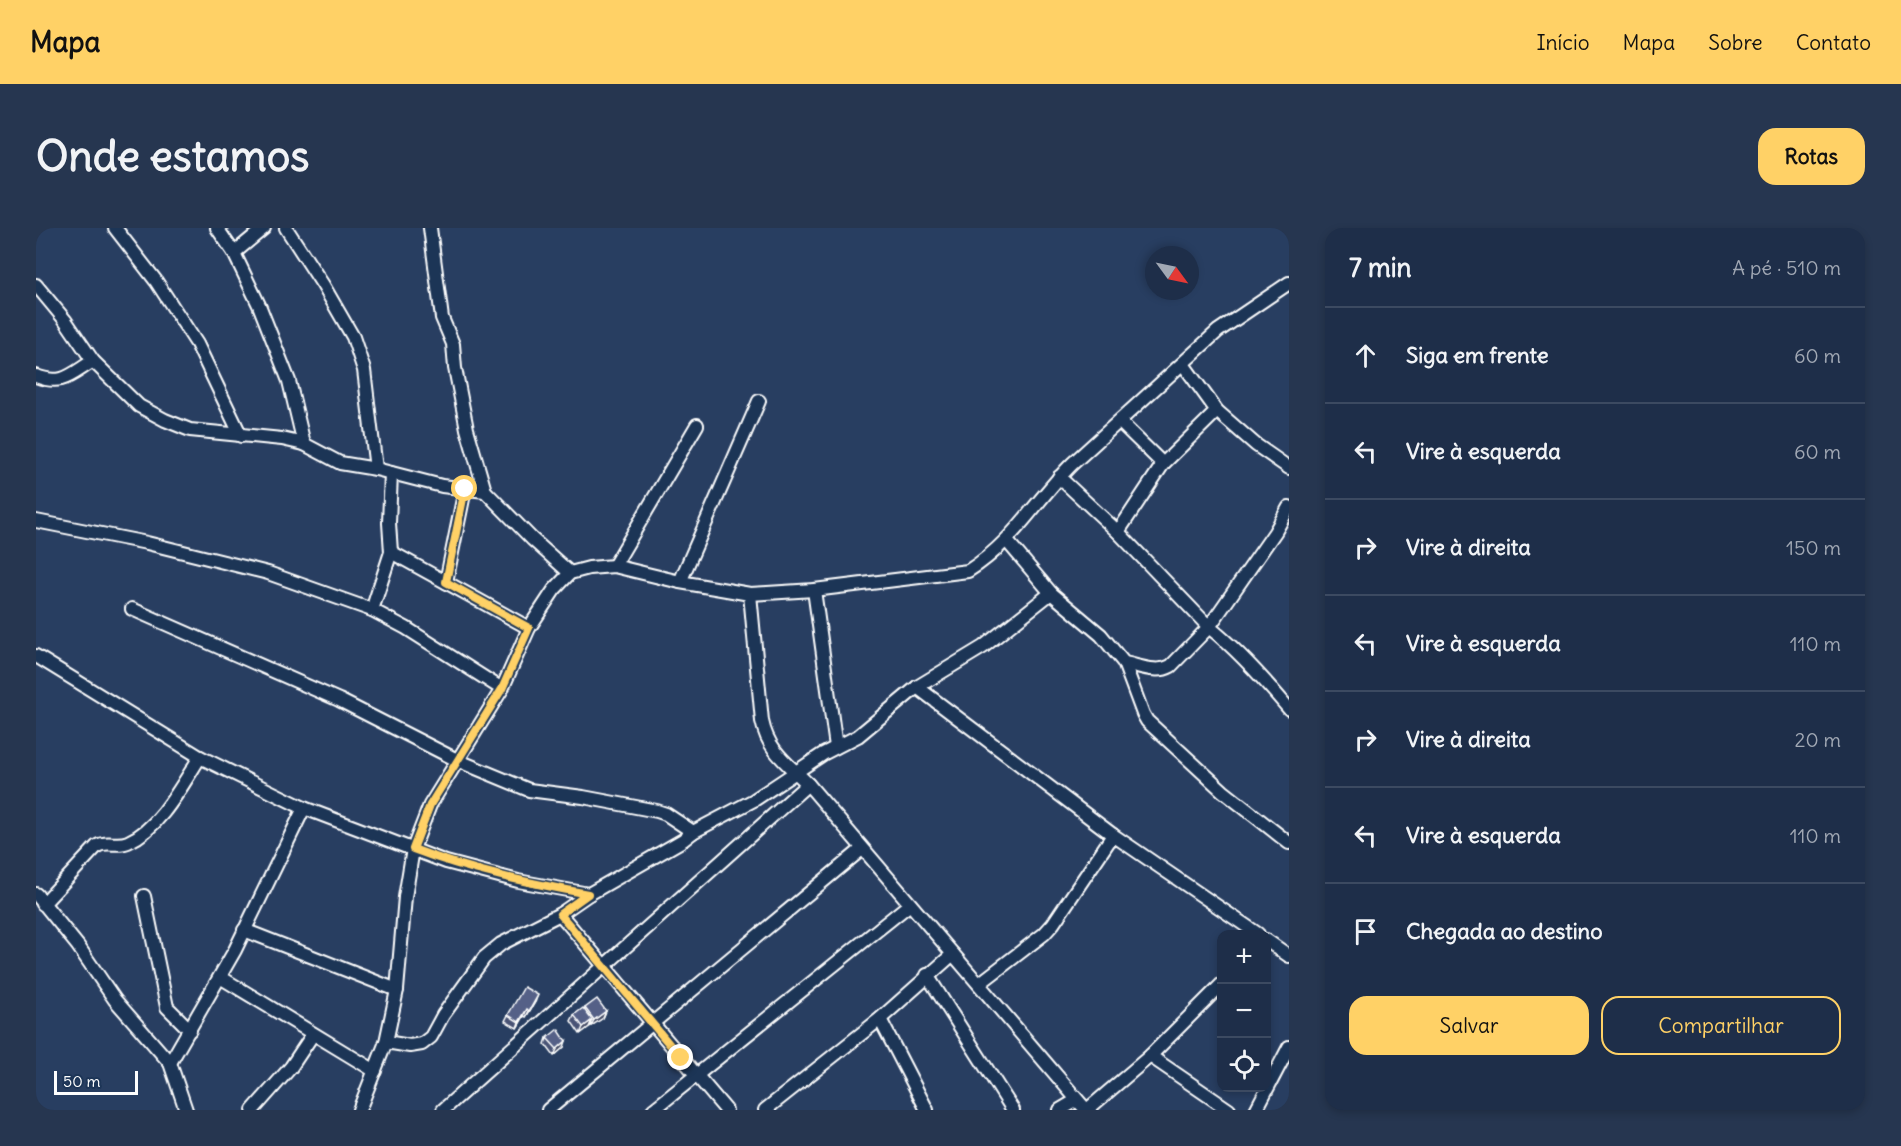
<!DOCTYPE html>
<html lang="pt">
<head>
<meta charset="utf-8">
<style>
	body { margin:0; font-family:Delius,sans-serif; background:#263650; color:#f1f3f6 }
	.controls { position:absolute; right:18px; bottom:18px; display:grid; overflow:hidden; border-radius:12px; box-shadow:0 3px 9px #0003 }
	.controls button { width:54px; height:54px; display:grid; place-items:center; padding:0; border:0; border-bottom:2px solid #3c4a61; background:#1e2e49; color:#f1f3f6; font:30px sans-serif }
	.compass { position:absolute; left:1109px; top:18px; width:54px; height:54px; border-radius:50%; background:#1e2e49; box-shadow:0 3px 9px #0003; rotate:123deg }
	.scale { position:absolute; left:18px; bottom:15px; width:84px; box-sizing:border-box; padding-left:6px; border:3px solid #fff; border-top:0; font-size:16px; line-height:21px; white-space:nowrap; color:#fff; -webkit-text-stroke:4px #1d3557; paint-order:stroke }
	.stop { position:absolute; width:18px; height:18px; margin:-14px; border:4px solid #ffd166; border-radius:50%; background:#fff }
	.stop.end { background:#ffd166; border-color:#fff; box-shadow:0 2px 6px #0008 }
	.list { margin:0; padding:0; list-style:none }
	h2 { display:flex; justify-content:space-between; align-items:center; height:78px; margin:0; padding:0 24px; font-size:26px }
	h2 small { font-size:20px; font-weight:400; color:#a1a8b4 }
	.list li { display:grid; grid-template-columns:39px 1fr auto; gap:18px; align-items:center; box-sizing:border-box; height:96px; padding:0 24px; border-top:2px solid #3c4a61 }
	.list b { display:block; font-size:22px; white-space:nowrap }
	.list em { font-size:20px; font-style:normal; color:#a1a8b4 }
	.actions { display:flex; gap:12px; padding:18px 24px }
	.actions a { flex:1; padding:14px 0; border:2px solid #ffd166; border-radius:18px; text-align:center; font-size:21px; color:#ffd166 }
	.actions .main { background:#ffd166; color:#111 }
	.icon { flex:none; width:33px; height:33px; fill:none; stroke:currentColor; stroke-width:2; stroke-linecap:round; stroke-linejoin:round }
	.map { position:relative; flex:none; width:1253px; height:882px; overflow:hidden; border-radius:18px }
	header { display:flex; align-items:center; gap:36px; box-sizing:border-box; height:84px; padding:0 30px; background:#ffd166; color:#111 }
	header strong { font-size:28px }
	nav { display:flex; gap:33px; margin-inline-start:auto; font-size:21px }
	.intro { display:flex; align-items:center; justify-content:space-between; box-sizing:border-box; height:144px; padding:0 36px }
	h1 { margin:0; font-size:42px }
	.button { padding:15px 27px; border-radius:18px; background:#ffd166; color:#111; font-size:21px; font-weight:700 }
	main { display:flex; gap:36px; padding:0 36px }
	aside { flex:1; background:#1e2e49; border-radius:18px; box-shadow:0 3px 9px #0003 }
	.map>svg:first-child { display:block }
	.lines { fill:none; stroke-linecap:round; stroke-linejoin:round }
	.minor-casing { stroke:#fff; stroke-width:16 }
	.minor { stroke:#1d3557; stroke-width:12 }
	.wall { fill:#485374; stroke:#fff; stroke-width:1.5 }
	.shaded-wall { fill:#3b435e; stroke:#fff; stroke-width:1.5 }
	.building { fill:#546087; stroke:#fff; stroke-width:1.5 }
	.route { stroke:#ffd166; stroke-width:8 }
</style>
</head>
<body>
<header>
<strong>Mapa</strong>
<nav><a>Início</a><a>Mapa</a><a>Sobre</a><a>Contato</a></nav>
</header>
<div class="intro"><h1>Onde estamos</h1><a class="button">Rotas</a></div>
<main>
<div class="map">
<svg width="1253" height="882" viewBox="0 0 1253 882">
	<rect width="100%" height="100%" fill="#283e61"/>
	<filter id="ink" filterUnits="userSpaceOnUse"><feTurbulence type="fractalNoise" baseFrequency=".0167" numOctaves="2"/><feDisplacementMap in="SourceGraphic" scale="12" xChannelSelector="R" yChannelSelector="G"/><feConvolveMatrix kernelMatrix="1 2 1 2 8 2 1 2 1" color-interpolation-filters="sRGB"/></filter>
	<g filter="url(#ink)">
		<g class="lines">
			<!-- minor casing -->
			<g class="minor-casing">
				<g id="minor">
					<path d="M79,0l41,53 41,63 44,92"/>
					<path d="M181,0l17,25 25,52 30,76 15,63"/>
					<path d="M250,0l37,57 30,52 11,33 12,99"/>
					<path d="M394,0l12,90 11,26 2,24 12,61 18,62 47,48 38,34"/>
					<path d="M198,25l30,-25"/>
					<path d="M0,57l29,35 28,41 46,45 26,14 25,10 92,9 22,5 36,19 36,6 66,17 43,5"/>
					<path d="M1147,136l34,47 39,34 33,23"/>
					<path d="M0,148c27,10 34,-1 57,-15"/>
					<path d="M1084,194l43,42"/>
					<path d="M1023,249l59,55 91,95 -38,39c-14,8 -31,0 -47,-3"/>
					<path d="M1253,279l-14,25 -66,95c30,24 55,52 80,82"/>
					<path d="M0,293l111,22 121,30 104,37 34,18 96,61"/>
					<path d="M1082,304l45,-68 54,-53"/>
					<path d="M971,313l44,52 50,42 23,28 19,51 4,7 76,70 66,52"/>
					<path d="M355,324l138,76"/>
					<path d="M578,338l83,-141"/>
					<path d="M410,354l19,-93"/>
					<path d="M644,354l79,-181"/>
					<path d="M778,362l22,157"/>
					<path d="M714,366l12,127c6,30 25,42 46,63l278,326"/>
					<path d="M96,381l207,91 120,61 70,29 54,7 74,14 9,3 27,18"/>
					<path d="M336,382l19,-58 -2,-29 2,-50"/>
					<path d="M0,428l164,101 104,51 142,54 72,19 71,13"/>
					<path d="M881,459l196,148 145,99"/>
					<path d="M0,666l42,52 37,54 55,63 16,47"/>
					<path d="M108,668l23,111 23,23"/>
					<path d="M7,676l54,-58c10,-6 20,1 31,-4 32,-14 54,-57 72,-85"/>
					<path d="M524,686l166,196"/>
					<path d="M208,702l153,60"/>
					<path d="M1230,712l23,16"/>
					<path d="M891,747l86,135"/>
					<path d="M184,749l155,94"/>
					<path d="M943,756l65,-50 9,-10 60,-89"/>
					<path d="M844,791l47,91"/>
					<path d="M350,814l24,4 12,-2 9,-7 12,-22 41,-57 17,-14 59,-30 29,-20 94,-54 10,-8 61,-32 69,-46 35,-18 59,-49 66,-40 68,-54"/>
					<path d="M1114,828l79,54"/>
					<path d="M134,835l65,-113 69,-142"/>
					<path d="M217,882l38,-43 22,-33"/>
					<path d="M323,882l27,-68 11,-52 8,-93 8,-48 17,-44 72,-116 27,-61 25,-38 16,-17 19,-5 25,-2 66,16 70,12 64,-4 154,-19c46,-29 67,-70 104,-107l146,-133 71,-48"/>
					<path d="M407,882l365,-326"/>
					<path d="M512,882l314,-261"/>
					<path d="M617,882l257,-206"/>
					<path d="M729,882l115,-91 73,-65"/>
					<path d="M1024,882l17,-10"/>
					<path d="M1051,882l63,-54 72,-72"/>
					<path d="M1220,882l33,-63"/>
				</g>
			</g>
			<!-- minor -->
			<use href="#minor" class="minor"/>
		</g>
		<!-- wall -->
		<g class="wall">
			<path d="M499,774l-9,15 -2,-1 -7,12 -12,-7 3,-6z"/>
			<path d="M549,780l21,3 -3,7 -12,8 -1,-1 -1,2 -9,7 -9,-13 3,-6 11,-5z"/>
			<path d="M511,810l17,9 -10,9 -9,-12z"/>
		</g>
		<!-- shaded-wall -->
		<g class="shaded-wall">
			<path d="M502,767l-3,7 -9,15 3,-6z"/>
			<path d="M491,781l-3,7 -7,12 2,-6z"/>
			<path d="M570,783l-3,7 -12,8 3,-6z"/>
			<path d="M556,792l-3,7 -9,7 3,-7z"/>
			<path d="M530,813l-2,6 -10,9 3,-7z"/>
		</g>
		<!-- building -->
		<g class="building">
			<path d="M488,759l14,8 -9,16 -2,-2 -8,13 -11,-7z"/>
			<path d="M561,771l9,12 -12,9 -9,-12z"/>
			<path d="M547,780l9,12 -9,7 -9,-12z"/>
			<path d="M522,801l8,12 -9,8 -10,-11z"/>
		</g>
	</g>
	<g class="lines" filter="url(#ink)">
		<!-- route -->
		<path class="route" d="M429,261l-19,93 83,46 -27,61 -72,116 -17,44c57,22 116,34 175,45l-28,20 121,144"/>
	</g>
</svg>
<div class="controls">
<button>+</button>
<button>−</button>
<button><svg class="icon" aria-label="locate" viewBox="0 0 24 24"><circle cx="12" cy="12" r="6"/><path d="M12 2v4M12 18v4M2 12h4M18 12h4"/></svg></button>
</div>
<svg class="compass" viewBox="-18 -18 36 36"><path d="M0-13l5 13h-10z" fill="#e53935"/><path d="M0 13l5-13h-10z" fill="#a1a8b4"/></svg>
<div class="scale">50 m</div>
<div class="stop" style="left:429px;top:261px"></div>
<div class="stop end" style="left:645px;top:830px"></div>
</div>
<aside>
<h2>7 min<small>A pé · 510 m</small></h2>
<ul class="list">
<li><svg class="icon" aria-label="ahead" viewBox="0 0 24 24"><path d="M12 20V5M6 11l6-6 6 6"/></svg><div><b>Siga em frente</b></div><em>60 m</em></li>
<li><svg class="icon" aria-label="left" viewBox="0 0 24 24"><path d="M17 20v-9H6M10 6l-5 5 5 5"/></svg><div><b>Vire à esquerda</b></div><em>60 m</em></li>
<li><svg class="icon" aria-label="right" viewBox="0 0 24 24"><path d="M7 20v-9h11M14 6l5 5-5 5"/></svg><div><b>Vire à direita</b></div><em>150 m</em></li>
<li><svg class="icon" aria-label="left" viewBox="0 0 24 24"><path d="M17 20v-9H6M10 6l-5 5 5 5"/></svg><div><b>Vire à esquerda</b></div><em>110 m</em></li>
<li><svg class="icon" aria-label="right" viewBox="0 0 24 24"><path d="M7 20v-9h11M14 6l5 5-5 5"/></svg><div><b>Vire à direita</b></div><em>20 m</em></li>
<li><svg class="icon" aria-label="left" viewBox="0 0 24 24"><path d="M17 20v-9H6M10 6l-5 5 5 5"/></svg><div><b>Vire à esquerda</b></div><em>110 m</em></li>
<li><svg class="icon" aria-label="arrive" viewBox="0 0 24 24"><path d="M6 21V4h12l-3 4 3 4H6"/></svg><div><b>Chegada ao destino</b></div></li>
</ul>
<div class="actions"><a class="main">Salvar</a><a>Compartilhar</a></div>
</aside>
</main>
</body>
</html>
